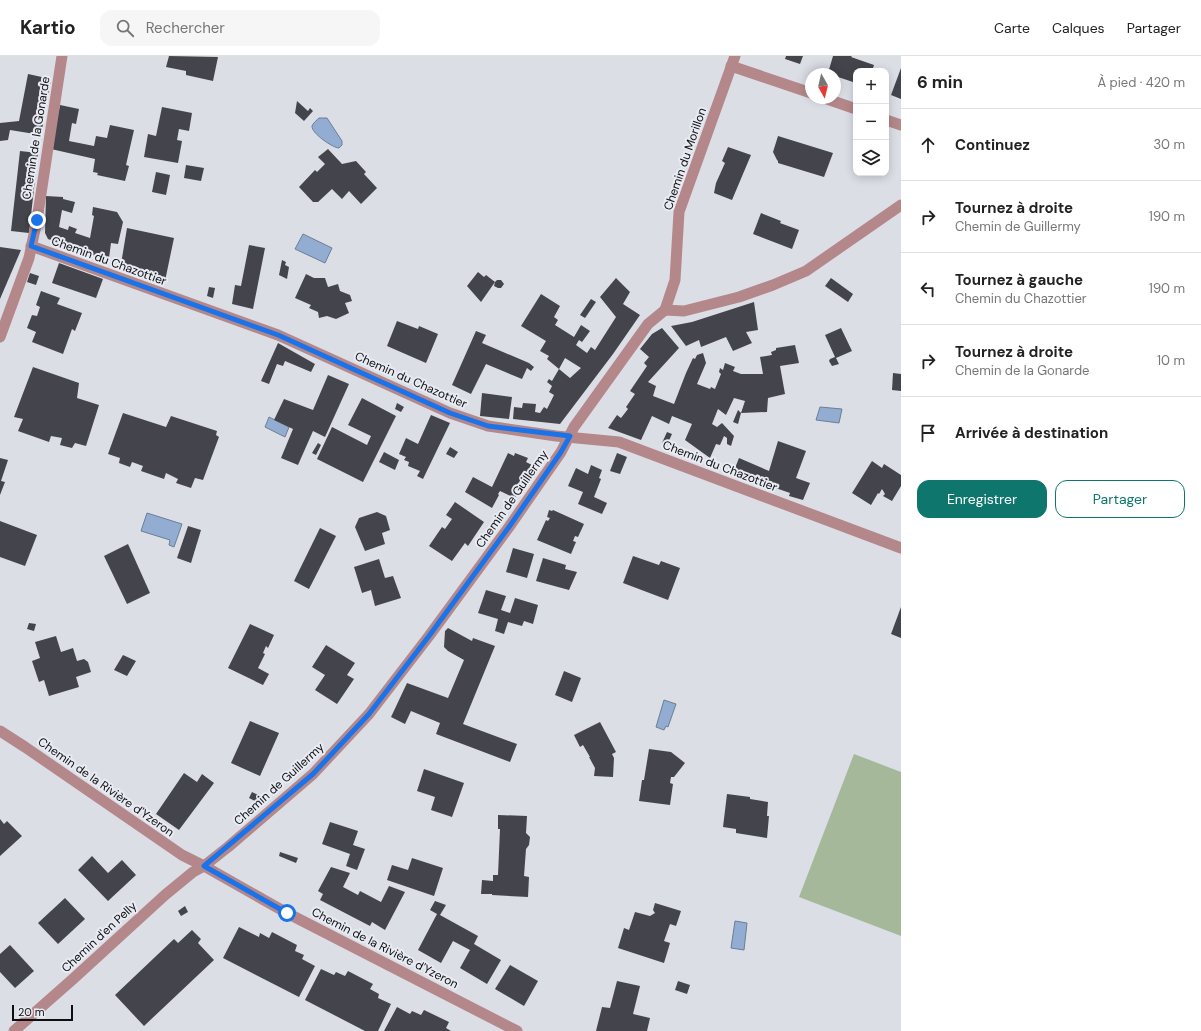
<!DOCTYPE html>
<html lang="fr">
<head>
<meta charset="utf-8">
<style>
	body { margin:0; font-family:"DM Sans",sans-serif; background:#f6f6f6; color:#222 }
	.controls { position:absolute; right:12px; top:12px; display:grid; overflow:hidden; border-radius:8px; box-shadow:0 2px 10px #0003 }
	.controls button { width:36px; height:36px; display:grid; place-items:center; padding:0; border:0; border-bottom:1px solid #e0e0e0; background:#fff; color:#222; font:20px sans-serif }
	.compass { position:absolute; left:805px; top:12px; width:36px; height:36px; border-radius:50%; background:#fff; box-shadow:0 2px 10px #0003; rotate:172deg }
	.scale { position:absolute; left:12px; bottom:10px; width:61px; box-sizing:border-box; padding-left:4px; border:2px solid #0e0f11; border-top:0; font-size:11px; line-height:14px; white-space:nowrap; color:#0e0f11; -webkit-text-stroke:3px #e9ebf3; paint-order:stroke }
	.stop { position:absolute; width:12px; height:12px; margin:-9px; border:3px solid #1a73e8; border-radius:50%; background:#fff }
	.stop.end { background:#1a73e8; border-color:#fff; box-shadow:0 1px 4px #0008 }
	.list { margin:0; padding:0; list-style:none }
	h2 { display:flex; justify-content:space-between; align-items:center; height:52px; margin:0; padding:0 16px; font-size:17px }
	h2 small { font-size:13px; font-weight:400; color:#767676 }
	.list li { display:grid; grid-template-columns:26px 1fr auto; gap:12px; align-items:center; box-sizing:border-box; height:72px; padding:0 16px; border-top:1px solid #e0e0e0 }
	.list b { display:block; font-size:15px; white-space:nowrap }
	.list p { margin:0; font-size:13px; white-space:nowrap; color:#767676 }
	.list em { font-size:13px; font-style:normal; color:#767676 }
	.actions { display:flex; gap:8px; padding:12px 16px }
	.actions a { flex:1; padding:9px 0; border:1px solid #0f766e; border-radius:12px; text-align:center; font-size:14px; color:#0f766e }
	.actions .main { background:#0f766e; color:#fff }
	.icon { flex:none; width:22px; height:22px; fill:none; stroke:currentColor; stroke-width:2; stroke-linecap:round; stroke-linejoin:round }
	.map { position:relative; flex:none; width:901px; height:975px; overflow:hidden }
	header { display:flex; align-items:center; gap:24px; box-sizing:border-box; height:56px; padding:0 20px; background:#fff; border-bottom:1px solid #e0e0e0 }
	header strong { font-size:19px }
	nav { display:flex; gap:22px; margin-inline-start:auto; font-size:14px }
	.search { width:280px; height:36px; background:#f6f6f6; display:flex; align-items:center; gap:10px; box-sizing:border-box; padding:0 14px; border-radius:12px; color:#767676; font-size:15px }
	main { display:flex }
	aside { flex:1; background:#fff }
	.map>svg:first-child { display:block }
	.green { fill:#a5b99a }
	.water { fill:#92add1; stroke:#6a7e97 }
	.building { fill:#44454c }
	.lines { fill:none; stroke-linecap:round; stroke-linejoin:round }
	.minor { stroke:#b4888a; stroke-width:11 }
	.route { stroke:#1a73e8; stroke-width:5 }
	.labels { text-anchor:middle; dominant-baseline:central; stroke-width:4; stroke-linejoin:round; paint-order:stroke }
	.street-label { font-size:12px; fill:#0e0f11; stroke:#e9ebf3 }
</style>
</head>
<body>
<header>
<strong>Kartio</strong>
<div class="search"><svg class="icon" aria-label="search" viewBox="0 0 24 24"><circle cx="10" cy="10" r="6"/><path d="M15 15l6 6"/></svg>Rechercher</div>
<nav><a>Carte</a><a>Calques</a><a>Partager</a></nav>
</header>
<main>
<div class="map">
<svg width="901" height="975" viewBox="0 0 901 975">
	<rect width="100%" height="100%" fill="#dcdee6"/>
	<!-- green -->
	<path class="green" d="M854,698l47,18v164l-102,-39z"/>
	<!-- water -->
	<g class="water">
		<path d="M319,62h8l15,23v4l-3,3c-6,0 -28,-15 -27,-22 1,-3 5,-6 7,-8z"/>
		<path d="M303,178l29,14 -7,15 -30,-14z"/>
		<path d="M820,351l22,2 -3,14 -23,-3z"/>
		<path d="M269,361l20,10 -4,10 -20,-10z"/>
		<path d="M147,457l35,11 -8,23 -5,-2 1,-5 -29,-9z"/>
		<path d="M664,644l12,4 -8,23 -2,-1 -2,4 -8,-3z"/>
		<path d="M735,865l12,2 -3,27 -13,-2z"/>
	</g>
	<!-- building -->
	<g class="building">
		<path d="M169,0l49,1 -5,24 -27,-6v-4l-20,-4z"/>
		<path d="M786,0h17l-3,8 -15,-5z"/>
		<path d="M833,0h19l-1,1 23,8 -2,6h-16v12l-21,-7v-2l-7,-1z"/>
		<path d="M901,12v31l-10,-4z"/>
		<path d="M28,18l23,5 -10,56 -31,-5 -2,10 -8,1v-18l19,-2z"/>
		<path d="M297,45l11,10 2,-3 3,3 -9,10 -9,-8z"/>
		<path d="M60,49l19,4 -3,15 -4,-1 -3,18 25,5 2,-10 11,2 3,-13 24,5 -8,35 3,1 -4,15 -28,-6 1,-2 -5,-1 2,-13 -44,-10z"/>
		<path d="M162,51l30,6 -3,18 -10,-2 -2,11 5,1 -4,22 -34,-6 4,-23 8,2z"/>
		<path d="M778,80l55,17 -9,24 -46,-14v-2l-1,-1 -4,-8z"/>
		<path d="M728,91l23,8 -19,45 -18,-7 2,-10 9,-20 -3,-2z"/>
		<path d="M328,93l14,15 14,-3 10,11 -2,2 13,14 -16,16 -12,-13 -7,8 -10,-10 -14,13h-5l-14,-15 16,-17 2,2 8,-8 -7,-7z"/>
		<path d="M20,95l18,2 -9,80 -18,-2z"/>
		<path d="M186,109l18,3 -3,13 -17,-3z"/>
		<path d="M156,116l14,3 -4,20 -14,-3z"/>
		<path d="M46,140l17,1v2l12,3 -3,11 -10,-3 -3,17 9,3 1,-4 8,3 -2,4 15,5 4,-22 -2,-1 1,-8 24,5 6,10 -5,22 -7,-1 -2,15 -22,-4 -39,-15 -3,-6z"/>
		<path d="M761,157l20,8 -1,2 19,7 -7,19 -39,-15z"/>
		<path d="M127,172l47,10 -9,43 -19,-8v-1l-8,-1 -17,-7z"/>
		<path d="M249,189l16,3 -12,61 -21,-5 3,-19 6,1z"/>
		<path d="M0,191l21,3 -21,49z"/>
		<path d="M282,204l4,2 -1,3 4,2 -2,12 -8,-4z"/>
		<path d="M59,207l44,16 -7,19 -44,-15z"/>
		<path d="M478,216l6,5 2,-2 9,7 2,-2h4l3,4 -3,4h-3l-4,-2 1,-4 -14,20 -14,-16z"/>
		<path d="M30,217l9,3 -3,9 -9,-3z"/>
		<path d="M306,218l8,4h11l3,9 10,-3 2,7 10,4 2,6 -7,2 4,10 -13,6 -9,-3 -8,2 -1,-6 -9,-4 2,-3 -16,-7z"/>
		<path d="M616,222l14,14 -7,12 17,11 -27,39 -53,70 -47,-5 1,-12 8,1 1,-5 13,1 -1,8 5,1 4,-6 3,2 7,-14 -5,-3 3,-6 -5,-4 2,-3 3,2 7,-12 11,9 11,-10 -16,-10 -6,11 -12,-10 2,-3 -9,-5 6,-10 -25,-15 20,-32 19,12 -6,11 4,3 -3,5 19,12 7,-12 9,6 -8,11 -3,-2 -3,5 11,8 4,-6 4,3 21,-33 -16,-20z"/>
		<path d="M831,222l22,16 -5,8 -23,-16z"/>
		<path d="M209,231l6,1 -2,10 -6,-2z"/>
		<path d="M41,235l19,7 -3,6 25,9 -7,18 -3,-2 -9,25 -31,-12 4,-10 -9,-4 5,-13 5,1 3,-9 -4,-2z"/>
		<path d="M591,243l5,3 -11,16 -5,-3z"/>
		<path d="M754,246l4,28 -12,2 6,11 -19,8 -7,-14 -25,10 -2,-7 -13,6 -15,-20 21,-4z"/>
		<path d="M397,265l21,8 1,-3 19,8 -12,29 -39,-17z"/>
		<path d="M662,272l17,20 -31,34 8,4 -3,10 21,8 12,-31 7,-15 2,1 2,-4 6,-2 3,10 -9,21 13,5 1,-2 4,2 6,-15 -2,-2 1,-4 3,2 2,-7 10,4 -2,4 8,3h22l-3,-17 12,-2 -1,-3 5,-2v-2l19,-3 4,18 -19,3 5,28 -17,4 -1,14 -26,1 4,-12 -11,-3 -8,17 -8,-6 -6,15 5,3 5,-4 12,13 -3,10 -4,-2v-6l-3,-2 -4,9 -4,-1 -6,14 -25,-18 7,-16 -20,-8 -3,8 -17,-8 -11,24 -33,-12 9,-13 4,3 7,-9 -2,-2 9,-13 -5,-3 17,-25 -3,-3 5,-6 -9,-8 12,-15z"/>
		<path d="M841,272l11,23 -16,7 3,6 -7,2 -3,-5 1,-2 5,-2 -10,-22z"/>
		<path d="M476,275l10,4 -4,8 47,20 5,4 -3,4 -4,-3 -5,11 -36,-15 -15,30 -19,-9z"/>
		<path d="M278,287l37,21 -4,8 -26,-11 -2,5 -6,-2 -8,20 -8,-3z"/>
		<path d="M33,311l46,16 -2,15 22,7 -13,41 -11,-3 -3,5 -12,-3 2,-7 -11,-2 -2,6 -31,-11 5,-12 -9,-2z"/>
		<path d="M893,317l8,1v17l-9,-1z"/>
		<path d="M328,319l21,9 -24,53 -12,-6 -15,34 -17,-7 12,-29 -19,-9 10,-21 29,11z"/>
		<path d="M482,337l30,4 -3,22 -29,-3z"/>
		<path d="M362,342l34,18 -33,66 -46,-23 15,-32 35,18 4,-9 -23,-11z"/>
		<path d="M397,347l7,4 -3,5 -6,-3z"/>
		<path d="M738,354l3,3 -3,11 -5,-2z"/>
		<path d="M123,357l43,14 5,-11 46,15 -1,4 3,2 -16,43 -8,-2 -4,10 -15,-5 2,-4 -12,-6 -2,6 -23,-8 2,-5 -11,-4 -2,5 -11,-4 1,-5 -12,-4z"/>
		<path d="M431,359l19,8 -27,56 -6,-3 3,-5 -12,-5 1,-4 -5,-2 2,-3 -7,-3 7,-16 12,6z"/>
		<path d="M667,376l5,2 -5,11 -5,-2z"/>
		<path d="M778,385l28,10 -10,27 14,5 -7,17 -14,-4 1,-3 -26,-9 -1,2 -30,-13 6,-15 30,13z"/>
		<path d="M318,387l3,2 -5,10 -4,-2z"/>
		<path d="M450,391l8,5 -4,6 -8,-4z"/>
		<path d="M384,396l15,8 -4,10 -16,-8z"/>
		<path d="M508,397l6,3 1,-3 13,5 -2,4 10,5 -10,20 -5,-2 -6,13 -15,-7 -2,3 1,1 -7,13 -27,-16 8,-15 19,10z"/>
		<path d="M617,397l10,4 -7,17 -10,-3z"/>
		<path d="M0,402l8,2 -7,21 4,1 -5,13z"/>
		<path d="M872,405l10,7 2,-4 17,11v11l-9,15 -9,-5 2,-2 -3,-5 -3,5 -1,-1 -7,12 -19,-12z"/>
		<path d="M591,409l11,5 -3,8 2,1 -7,18 13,6 -5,11 -24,-10 5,-12 -15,-6 8,-18 12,6z"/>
		<path d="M455,446l29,20 -16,24 -3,-3 -13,18 -23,-15 13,-19 3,2 7,-10 -6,-4z"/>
		<path d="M549,454l3,1 1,-1 31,14 -6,13 -3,-1 -2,5 3,1 -5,12 -34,-14 9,-20 2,1 2,-3 -3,-1z"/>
		<path d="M377,456l9,4 4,14 -8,3 3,11 -20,7 -10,-24 4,-9z"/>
		<path d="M0,465l37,14 -12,31 -25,-9z"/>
		<path d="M188,470l13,4 -10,33 -14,-5z"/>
		<path d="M320,472l16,8 -27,53 -15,-8z"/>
		<path d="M128,488l22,49 -23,11 -23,-48z"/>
		<path d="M513,492l21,6 -7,24 -21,-6z"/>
		<path d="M633,500l26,9 2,-4 19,7 -12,32 -45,-17z"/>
		<path d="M543,502l23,7 -1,4 12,3 -8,18 -33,-9z"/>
		<path d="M379,503l6,19 8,-2 8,22 -26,8 -4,-16 -9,3 -8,-26z"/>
		<path d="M486,534l20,6 -5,14 9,3 5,-15 23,7 -5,19 -9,-3 -2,5 -14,-4 -4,12 -9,-3 3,-12 -20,-6z"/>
		<path d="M901,551v31l-10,-4z"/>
		<path d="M29,567l7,1 -2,7 -7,-2z"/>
		<path d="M250,568l24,11 -6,13 -2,-2 -3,7 2,1 -7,14 11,6 -6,11 -35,-17z"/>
		<path d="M448,572l24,13 1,-3 22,8 -32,78 54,20 -7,18 -74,-28 4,-11 -29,-12 -6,13 -14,-7 16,-34 41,15 16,-38 -16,-9 -4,-4 1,-16z"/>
		<path d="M56,580l5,16 12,-4 4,13 7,-2 4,3 3,10 -15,5 3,10 -30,9 -5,-16 -5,2 -7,-21 8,-3 -5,-16z"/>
		<path d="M326,589l29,18 -8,12 7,4 -17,25 -22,-14 10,-15 -13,-8z"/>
		<path d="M123,599l13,6 -9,15 -13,-6z"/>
		<path d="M564,615l17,7 -9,24 -17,-7z"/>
		<path d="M250,665l29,12 -19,43 -29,-13z"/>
		<path d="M600,666l16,30 -4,2 2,4 -1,19 -19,-1 1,-8 -6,-11h1l-7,-12 -3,2 -6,-12z"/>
		<path d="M649,693l22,3 14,11 -11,14h-3l-1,6 3,1 -3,21 -31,-4 3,-21h2z"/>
		<path d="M424,713l40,14 -12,34 -21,-7 4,-13 -18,-6z"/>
		<path d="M184,717l13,9 5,-8 12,9 -35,47 -23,-16z"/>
		<path d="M252,736l8,4 -3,6 -8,-4z"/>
		<path d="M727,738l23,3v2l18,3 -1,14h2l-2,22 -31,-5v-4l-13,-2z"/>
		<path d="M498,759l29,1 -1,17 4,4 -1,8 -3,4 -2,27 5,1 -1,20 -36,-2v-1h-11l1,-14 11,1v-6h5l2,-46h-2z"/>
		<path d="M0,763l4,5 3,-3 15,15 -22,20z"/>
		<path d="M330,766l28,9 -5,14 12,4 -8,21 -11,-4 4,-12 -28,-10z"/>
		<path d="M280,796l18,6 -2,5 -17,-7z"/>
		<path d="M92,800l16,17 14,-13 14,15 -28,26 -30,-31z"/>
		<path d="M412,802l31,10 -9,28 -47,-16 5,-15 16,5z"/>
		<path d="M331,811l19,6 -7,14 15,8 2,-4 21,11 8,-16 16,6 -20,38 -13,-8 -2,4 -50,-26 3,-6 -5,-3z"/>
		<path d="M65,842l20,21 -27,25 -20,-21z"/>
		<path d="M435,845l11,4 -6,10 38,21 -4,8 27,16 -14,24 -27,-16 10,-18 -17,-9 -12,22 -23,-13 19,-36 -7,-4z"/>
		<path d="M655,847l26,8 -5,15 -6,-2 -6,17 6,2 -6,20 -46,-15 6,-20 5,2 6,-18 15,4 5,-3 -2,-3z"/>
		<path d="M185,850l3,6 -7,4 -3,-5z"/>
		<path d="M239,871l20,10 1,-4 9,5 3,-6 25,13 -2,6 9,4 -2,4 13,7 -16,31 -76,-39z"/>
		<path d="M192,874l9,9 -3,4 16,17 -70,66 -29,-31 59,-56 4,4z"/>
		<path d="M10,889l24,26 -19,17 -15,-16v-18z"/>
		<path d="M510,909l28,16 -14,25 -29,-17z"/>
		<path d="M321,913l13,6 2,-3 9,4 3,-5 25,13 -3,5 9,5 -1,4 13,6 -13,27h-13l-60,-31z"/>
		<path d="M617,925l23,5 -7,28 17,4 -3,13h-51l6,-24 8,1z"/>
		<path d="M678,925l12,4 -3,9 -12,-4z"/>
		<path d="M397,951l13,7 2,-3 9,4 3,-5 25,12 -3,6 5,3h-67z"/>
	</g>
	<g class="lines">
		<!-- minor -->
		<g class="minor">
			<path d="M731,10l80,27"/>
			<path d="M824,42l32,11"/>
			<path d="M886,64l15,5"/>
			<path d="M31,190l247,89 172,78 38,13 68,10 63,6 282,106"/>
			<path d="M665,254l10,-30 4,-68 56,-156"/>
			<path d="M0,281l29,-79 8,-38 25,-164"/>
			<path d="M0,675l25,16 157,108 22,11 83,47 230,118"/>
			<path d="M14,975l59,-52 92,-84 28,-23 11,-6 24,-19 85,-73 56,-60 60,-78 80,-109 52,-75 13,-25 74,-103 17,-14 19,1 55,-14 34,-12 33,-14 95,-66"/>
		</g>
	</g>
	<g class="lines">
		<!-- route -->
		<path class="route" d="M37,164l-6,26 247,89 172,78 38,13 82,10 -9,16 -52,75 -80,109 -60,78 -56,60 -109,92 83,47"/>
	</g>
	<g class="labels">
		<!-- street labels -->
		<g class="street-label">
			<text transform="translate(36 82) rotate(-81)">Chemin de la Gonarde</text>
			<text transform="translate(685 103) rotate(-71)">Chemin du Morillon</text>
			<text transform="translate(109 205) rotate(20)">Chemin du Chazottier</text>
			<text transform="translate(411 324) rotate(24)">Chemin du Chazottier</text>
			<text transform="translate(720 410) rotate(21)">Chemin du Chazottier</text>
			<text transform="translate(512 443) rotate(-55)">Chemin de Guillermy</text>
			<text transform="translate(279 728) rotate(-42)">Chemin de Guillermy</text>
			<text transform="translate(106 731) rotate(35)">Chemin de la Rivière d'Yzeron</text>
			<text transform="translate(99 881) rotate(-43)">Chemin d'en Pelly</text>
			<text transform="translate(385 892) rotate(27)">Chemin de la Rivière d'Yzeron</text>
		</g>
	</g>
</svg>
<div class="controls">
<button>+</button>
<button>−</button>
<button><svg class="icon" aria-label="layers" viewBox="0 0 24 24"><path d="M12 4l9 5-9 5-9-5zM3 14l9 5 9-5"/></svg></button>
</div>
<svg class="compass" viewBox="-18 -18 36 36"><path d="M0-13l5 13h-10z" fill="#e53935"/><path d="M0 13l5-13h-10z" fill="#767676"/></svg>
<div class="scale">20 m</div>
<div class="stop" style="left:287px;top:857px"></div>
<div class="stop end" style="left:37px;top:164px"></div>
</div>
<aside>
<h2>6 min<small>À pied · 420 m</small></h2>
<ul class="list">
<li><svg class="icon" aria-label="ahead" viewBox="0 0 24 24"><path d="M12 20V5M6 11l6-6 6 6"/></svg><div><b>Continuez</b></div><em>30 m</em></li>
<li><svg class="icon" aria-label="right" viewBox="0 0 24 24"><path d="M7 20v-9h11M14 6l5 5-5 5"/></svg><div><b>Tournez à droite</b><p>Chemin de Guillermy</p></div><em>190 m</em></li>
<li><svg class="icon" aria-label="left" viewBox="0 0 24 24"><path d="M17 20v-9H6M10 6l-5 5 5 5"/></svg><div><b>Tournez à gauche</b><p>Chemin du Chazottier</p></div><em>190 m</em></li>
<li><svg class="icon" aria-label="right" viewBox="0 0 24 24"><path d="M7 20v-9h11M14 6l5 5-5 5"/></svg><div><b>Tournez à droite</b><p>Chemin de la Gonarde</p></div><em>10 m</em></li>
<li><svg class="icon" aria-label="arrive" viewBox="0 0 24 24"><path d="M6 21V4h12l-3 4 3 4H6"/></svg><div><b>Arrivée à destination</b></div></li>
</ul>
<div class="actions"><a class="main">Enregistrer</a><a>Partager</a></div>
</aside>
</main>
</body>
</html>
